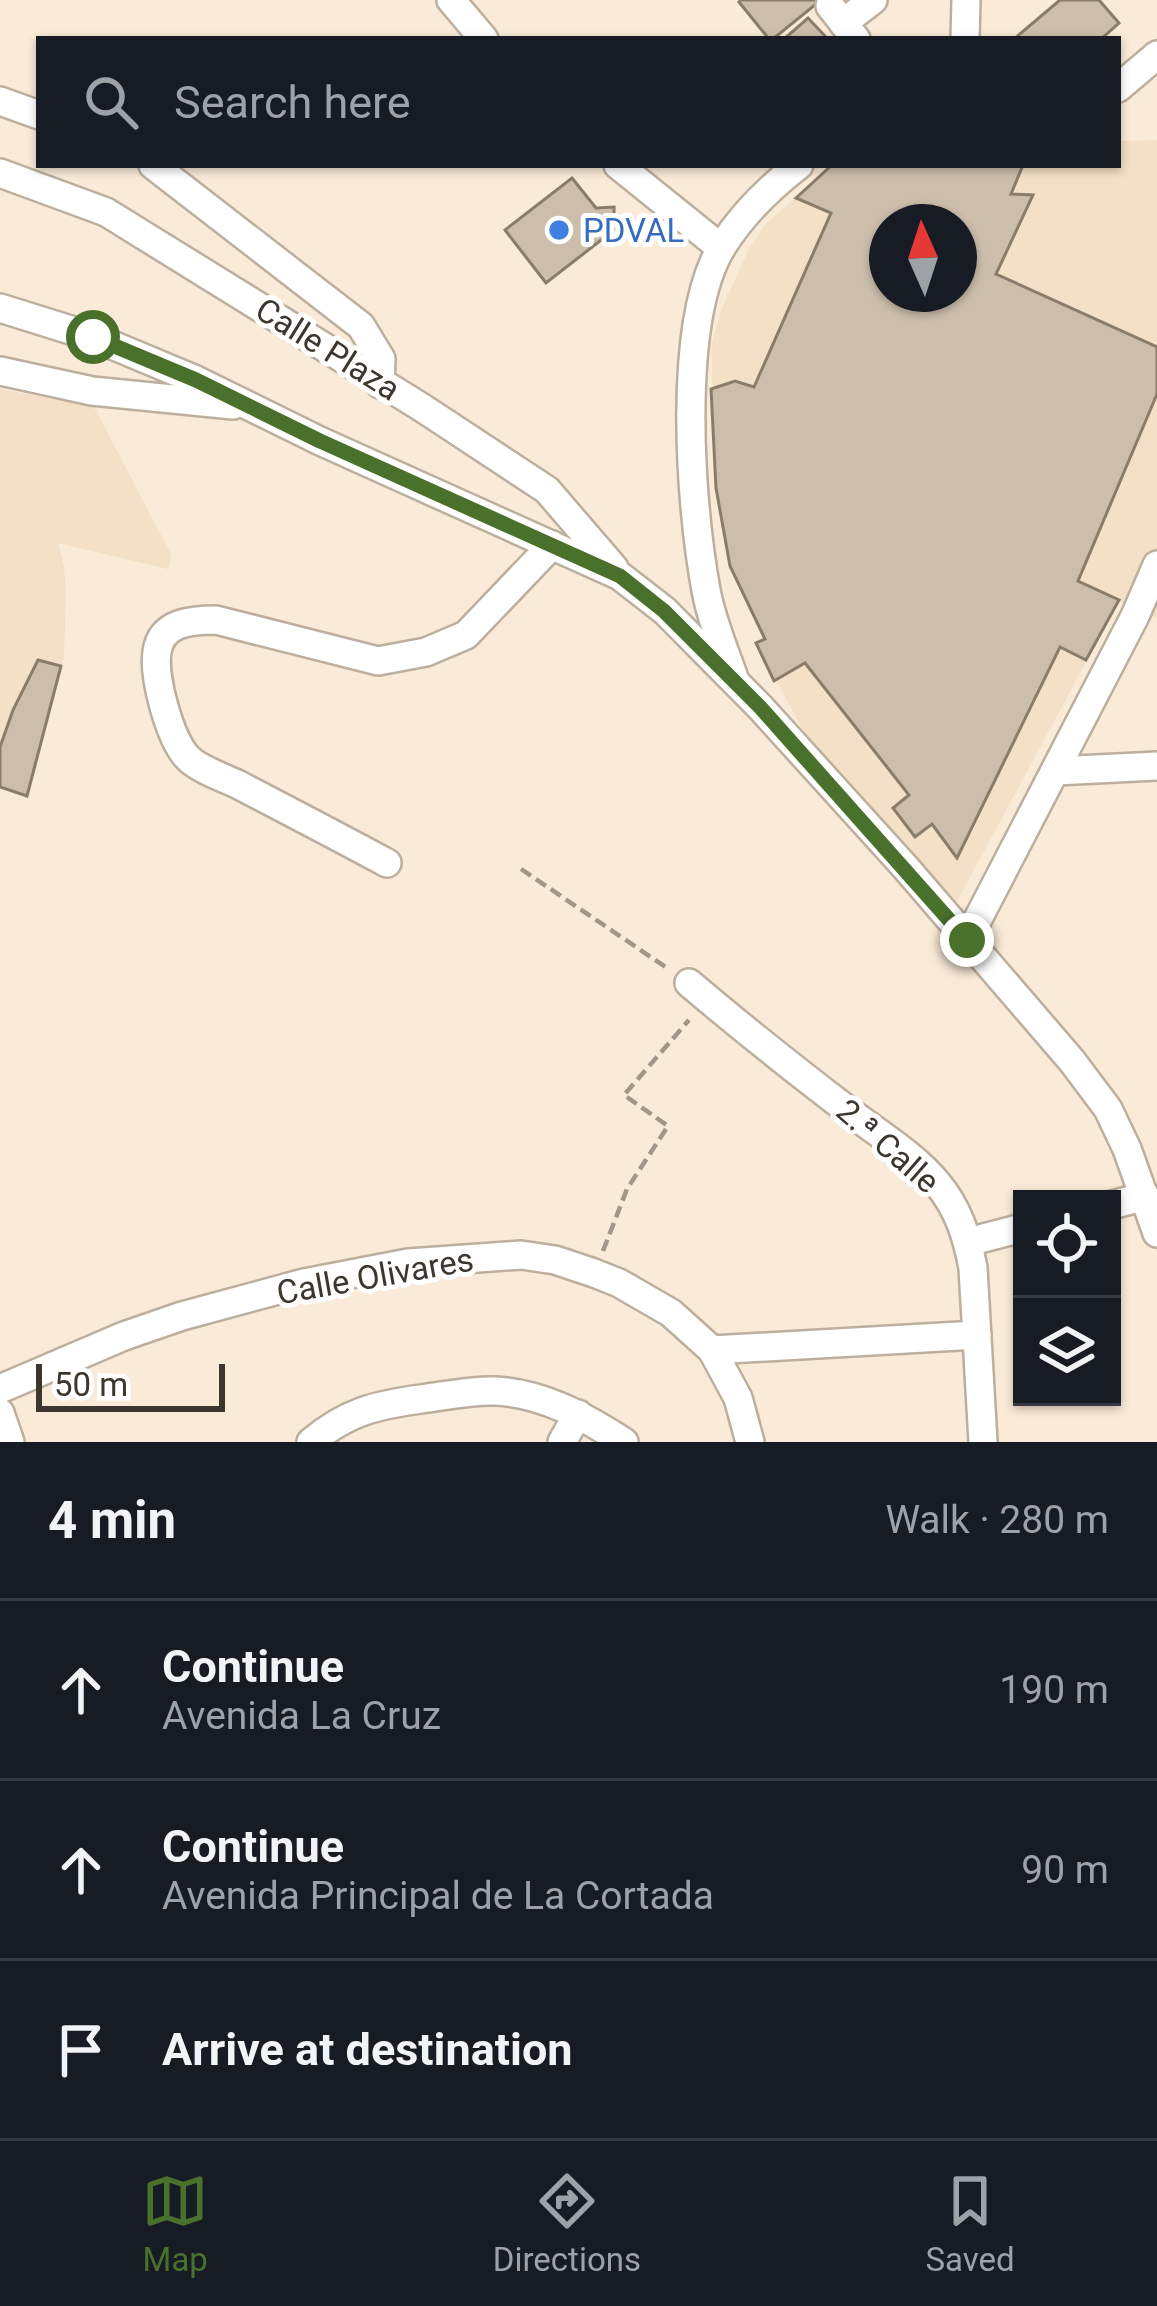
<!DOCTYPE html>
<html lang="en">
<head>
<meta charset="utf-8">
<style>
	body { margin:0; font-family:Roboto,sans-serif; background:#20242c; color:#f1f3f6 }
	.controls { position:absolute; right:36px; bottom:36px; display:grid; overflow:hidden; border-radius:0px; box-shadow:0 3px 9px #0004 }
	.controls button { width:108px; height:108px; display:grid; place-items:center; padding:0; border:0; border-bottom:3px solid #363941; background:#171b24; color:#f1f3f6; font:60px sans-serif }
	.compass { position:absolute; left:869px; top:204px; width:108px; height:108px; border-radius:50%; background:#171b24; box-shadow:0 3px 9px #0004; rotate:357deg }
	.scale { position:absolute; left:36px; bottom:30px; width:189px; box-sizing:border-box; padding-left:12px; border:6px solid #3c362e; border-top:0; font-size:33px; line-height:42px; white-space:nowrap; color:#3c362e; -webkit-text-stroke:9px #fff; paint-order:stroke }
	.stop { position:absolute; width:36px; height:36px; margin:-27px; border:9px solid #4a712b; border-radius:50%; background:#fff }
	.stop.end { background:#4a712b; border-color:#fff; box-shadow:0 3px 12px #0008 }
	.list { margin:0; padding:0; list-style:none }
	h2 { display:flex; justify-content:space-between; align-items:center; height:156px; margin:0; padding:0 48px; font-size:51px }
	h2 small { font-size:39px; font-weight:400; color:#9ea1a6 }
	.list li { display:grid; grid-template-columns:78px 1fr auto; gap:36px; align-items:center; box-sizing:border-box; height:180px; padding:0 48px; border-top:3px solid #363941 }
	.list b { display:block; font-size:45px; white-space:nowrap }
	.list p { margin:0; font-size:39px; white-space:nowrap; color:#9ea1a6 }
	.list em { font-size:39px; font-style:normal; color:#9ea1a6 }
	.icon { flex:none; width:66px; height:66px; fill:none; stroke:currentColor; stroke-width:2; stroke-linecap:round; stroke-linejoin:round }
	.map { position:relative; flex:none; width:1157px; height:1442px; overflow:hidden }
	.search { position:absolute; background:#171b24; box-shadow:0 3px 9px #0004; left:36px; right:36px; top:36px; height:132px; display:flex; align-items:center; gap:30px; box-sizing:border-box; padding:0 42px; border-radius:0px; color:#9ea1a6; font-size:45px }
	.sheet { height:696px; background:#171b24 }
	nav { display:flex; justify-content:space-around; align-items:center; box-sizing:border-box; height:168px; border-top:3px solid #363941; background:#171b24; font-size:33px; color:#9ea1a6 }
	nav a { display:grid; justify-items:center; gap:6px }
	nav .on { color:#4a712b }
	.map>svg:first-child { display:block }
	.built { fill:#f3e0c6; fill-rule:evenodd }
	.building { fill:#ccbeab; stroke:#8a7c6b; stroke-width:3; fill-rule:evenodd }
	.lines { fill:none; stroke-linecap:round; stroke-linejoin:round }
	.minor-casing { stroke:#bdaf9d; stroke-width:32 }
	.path { stroke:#a19688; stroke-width:4.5; stroke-dasharray:12 6; stroke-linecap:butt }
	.minor { stroke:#fff; stroke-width:27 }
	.route { stroke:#4a712b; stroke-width:15 }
	.shop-dot { fill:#3f7fe0; stroke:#fff; stroke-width:4.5 }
	.labels { text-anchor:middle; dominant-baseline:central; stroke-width:10; stroke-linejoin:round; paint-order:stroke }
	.shop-label { font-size:33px; fill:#366cbe; stroke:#fff; text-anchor:start }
	.street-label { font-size:33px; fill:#3c362e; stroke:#fff }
</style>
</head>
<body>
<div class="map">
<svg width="1157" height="1442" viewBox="0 0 1157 1442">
	<rect width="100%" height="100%" fill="#faebd8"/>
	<!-- built -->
	<g class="built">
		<path d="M1157,140v478l-38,-17 -165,306 -143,-162 -55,-102 9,-5 -35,-72 -14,-78 -5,-142 11,-38 27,-59 16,-24 67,-60h286v-24zM887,222h72v72h-72z"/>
		<path d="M0,389l94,18 77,147 -3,15 -110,-26 6,23 2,28 -2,62 -37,140 -27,-9z"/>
	</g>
	<!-- building -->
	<g class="building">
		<path d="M741,0h80l-48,39h-4l-30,-37z"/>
		<path d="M1060,0h39l20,23 -18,16h-87z"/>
		<path d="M808,18l17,18 -4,3h-37z"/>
		<path d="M832,165h191l-12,29 22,1 -37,79 161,73v47l-79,187 41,19 -33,60 -26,-13 -103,211 -25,-34 -17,13 -22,-29 16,-13 -104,-132 -31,18 -18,-38 9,-4 -35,-73 -14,-78 -5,-99 24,-8 19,6 77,-174 -35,-15zM887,222h72v72h-72z"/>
		<path d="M572,178l24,30 18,-1v23l-68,53 -41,-53z"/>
		<path d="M38,660l23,6 -34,130 -27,-9v-40l13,-37z"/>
	</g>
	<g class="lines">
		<!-- minor casing -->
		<g class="minor-casing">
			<g id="minor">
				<path d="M451,0l33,39"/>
				<path d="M830,6l26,33"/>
				<path d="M843,23l30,-23"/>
				<path d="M965,39l1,-39"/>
				<path d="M1118,88l39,-33"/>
				<path d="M0,101l39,14"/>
				<path d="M153,165l208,161 20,33 -1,25"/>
				<path d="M618,165l103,83"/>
				<path d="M0,173l106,39 315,195 126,83 67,78"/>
				<path d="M0,308l93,29 103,43 124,61 300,135 45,35 96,97 145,160 166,193 36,48 19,40 30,84"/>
				<path d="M0,371l92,20 141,14"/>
				<path d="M734,678c-10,-29 -23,-59 -28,-88 -16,-86 -30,-271 17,-345 21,-33 46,-57 76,-80"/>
				<path d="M1056,771l101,-5"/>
				<path d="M387,863c-50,-27 -100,-53 -150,-79 -13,-6 -40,-16 -49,-26 -18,-18 -35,-81 -31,-106 4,-30 34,-32 59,-32l162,41 48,-9 40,-17 86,-90"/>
				<path d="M967,940l168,-324 22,-51"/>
				<path d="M689,983c53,45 106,87 161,129 29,22 64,43 87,71 21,25 30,53 36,85l10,174"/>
				<path d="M1112,1205l33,-9"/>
				<path d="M968,1242l54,-14"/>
				<path d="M712,1350l265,-15"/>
				<path d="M0,1389l124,-53 58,-20 122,-33 104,-20 113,-8 34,5 39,13 25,10 52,30 41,37 26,48 12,44"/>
				<path d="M0,1413l10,29"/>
				<path d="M311,1442c36,-30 65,-37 110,-43 24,-3 50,-9 74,-8 48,2 90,26 129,51"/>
				<path d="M562,1442l16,-28"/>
			</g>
		</g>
		<!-- path -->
		<g class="path">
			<path d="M521,869l149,101"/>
			<path d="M603,1251l24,-62 41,-63 -44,-31 65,-75"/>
		</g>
		<!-- minor -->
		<use href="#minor" class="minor"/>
	</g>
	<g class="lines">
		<!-- route -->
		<path class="route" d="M93,337l103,43 124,61 300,135 44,35 96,96 207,233"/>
	</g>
	<!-- markers -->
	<circle class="shop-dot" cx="559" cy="230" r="12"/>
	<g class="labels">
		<!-- shop labels -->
		<g class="shop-label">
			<text x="583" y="230">PDVAL</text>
		</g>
		<!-- street labels -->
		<g class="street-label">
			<text transform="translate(328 349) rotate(32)">Calle Plaza</text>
			<text transform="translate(888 1146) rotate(41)">2.ª Calle</text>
			<text transform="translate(375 1276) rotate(-10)">Calle Olivares</text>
		</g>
	</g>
</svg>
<div class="controls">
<button><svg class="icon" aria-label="locate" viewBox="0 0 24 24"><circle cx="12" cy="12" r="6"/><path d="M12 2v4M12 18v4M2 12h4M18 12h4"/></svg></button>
<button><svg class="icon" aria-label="layers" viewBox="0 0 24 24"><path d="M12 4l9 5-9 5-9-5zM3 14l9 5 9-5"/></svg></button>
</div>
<svg class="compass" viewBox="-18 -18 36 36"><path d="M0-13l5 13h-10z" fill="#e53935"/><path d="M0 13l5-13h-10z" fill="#9ea1a6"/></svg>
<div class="scale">50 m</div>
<div class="stop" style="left:93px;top:337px"></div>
<div class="stop end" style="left:967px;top:940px"></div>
<div class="search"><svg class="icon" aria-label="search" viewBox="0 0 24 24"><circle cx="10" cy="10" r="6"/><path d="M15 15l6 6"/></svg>Search here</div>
</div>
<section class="sheet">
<h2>4 min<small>Walk · 280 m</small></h2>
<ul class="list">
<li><svg class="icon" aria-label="ahead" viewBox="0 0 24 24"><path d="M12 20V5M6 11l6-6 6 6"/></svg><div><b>Continue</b><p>Avenida La Cruz</p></div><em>190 m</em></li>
<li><svg class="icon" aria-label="ahead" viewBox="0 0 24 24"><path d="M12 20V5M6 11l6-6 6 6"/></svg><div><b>Continue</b><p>Avenida Principal de La Cortada</p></div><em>90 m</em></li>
<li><svg class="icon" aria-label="arrive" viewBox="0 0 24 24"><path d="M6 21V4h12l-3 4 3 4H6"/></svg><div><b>Arrive at destination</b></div></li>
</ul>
</section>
<nav>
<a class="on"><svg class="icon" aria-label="map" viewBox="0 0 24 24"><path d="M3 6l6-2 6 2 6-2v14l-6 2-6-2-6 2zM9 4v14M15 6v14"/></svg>Map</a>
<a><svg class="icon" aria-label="directions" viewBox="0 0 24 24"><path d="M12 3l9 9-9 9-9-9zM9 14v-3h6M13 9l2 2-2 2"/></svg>Directions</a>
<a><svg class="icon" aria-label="saved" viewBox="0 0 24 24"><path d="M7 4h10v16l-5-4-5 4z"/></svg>Saved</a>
</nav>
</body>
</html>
